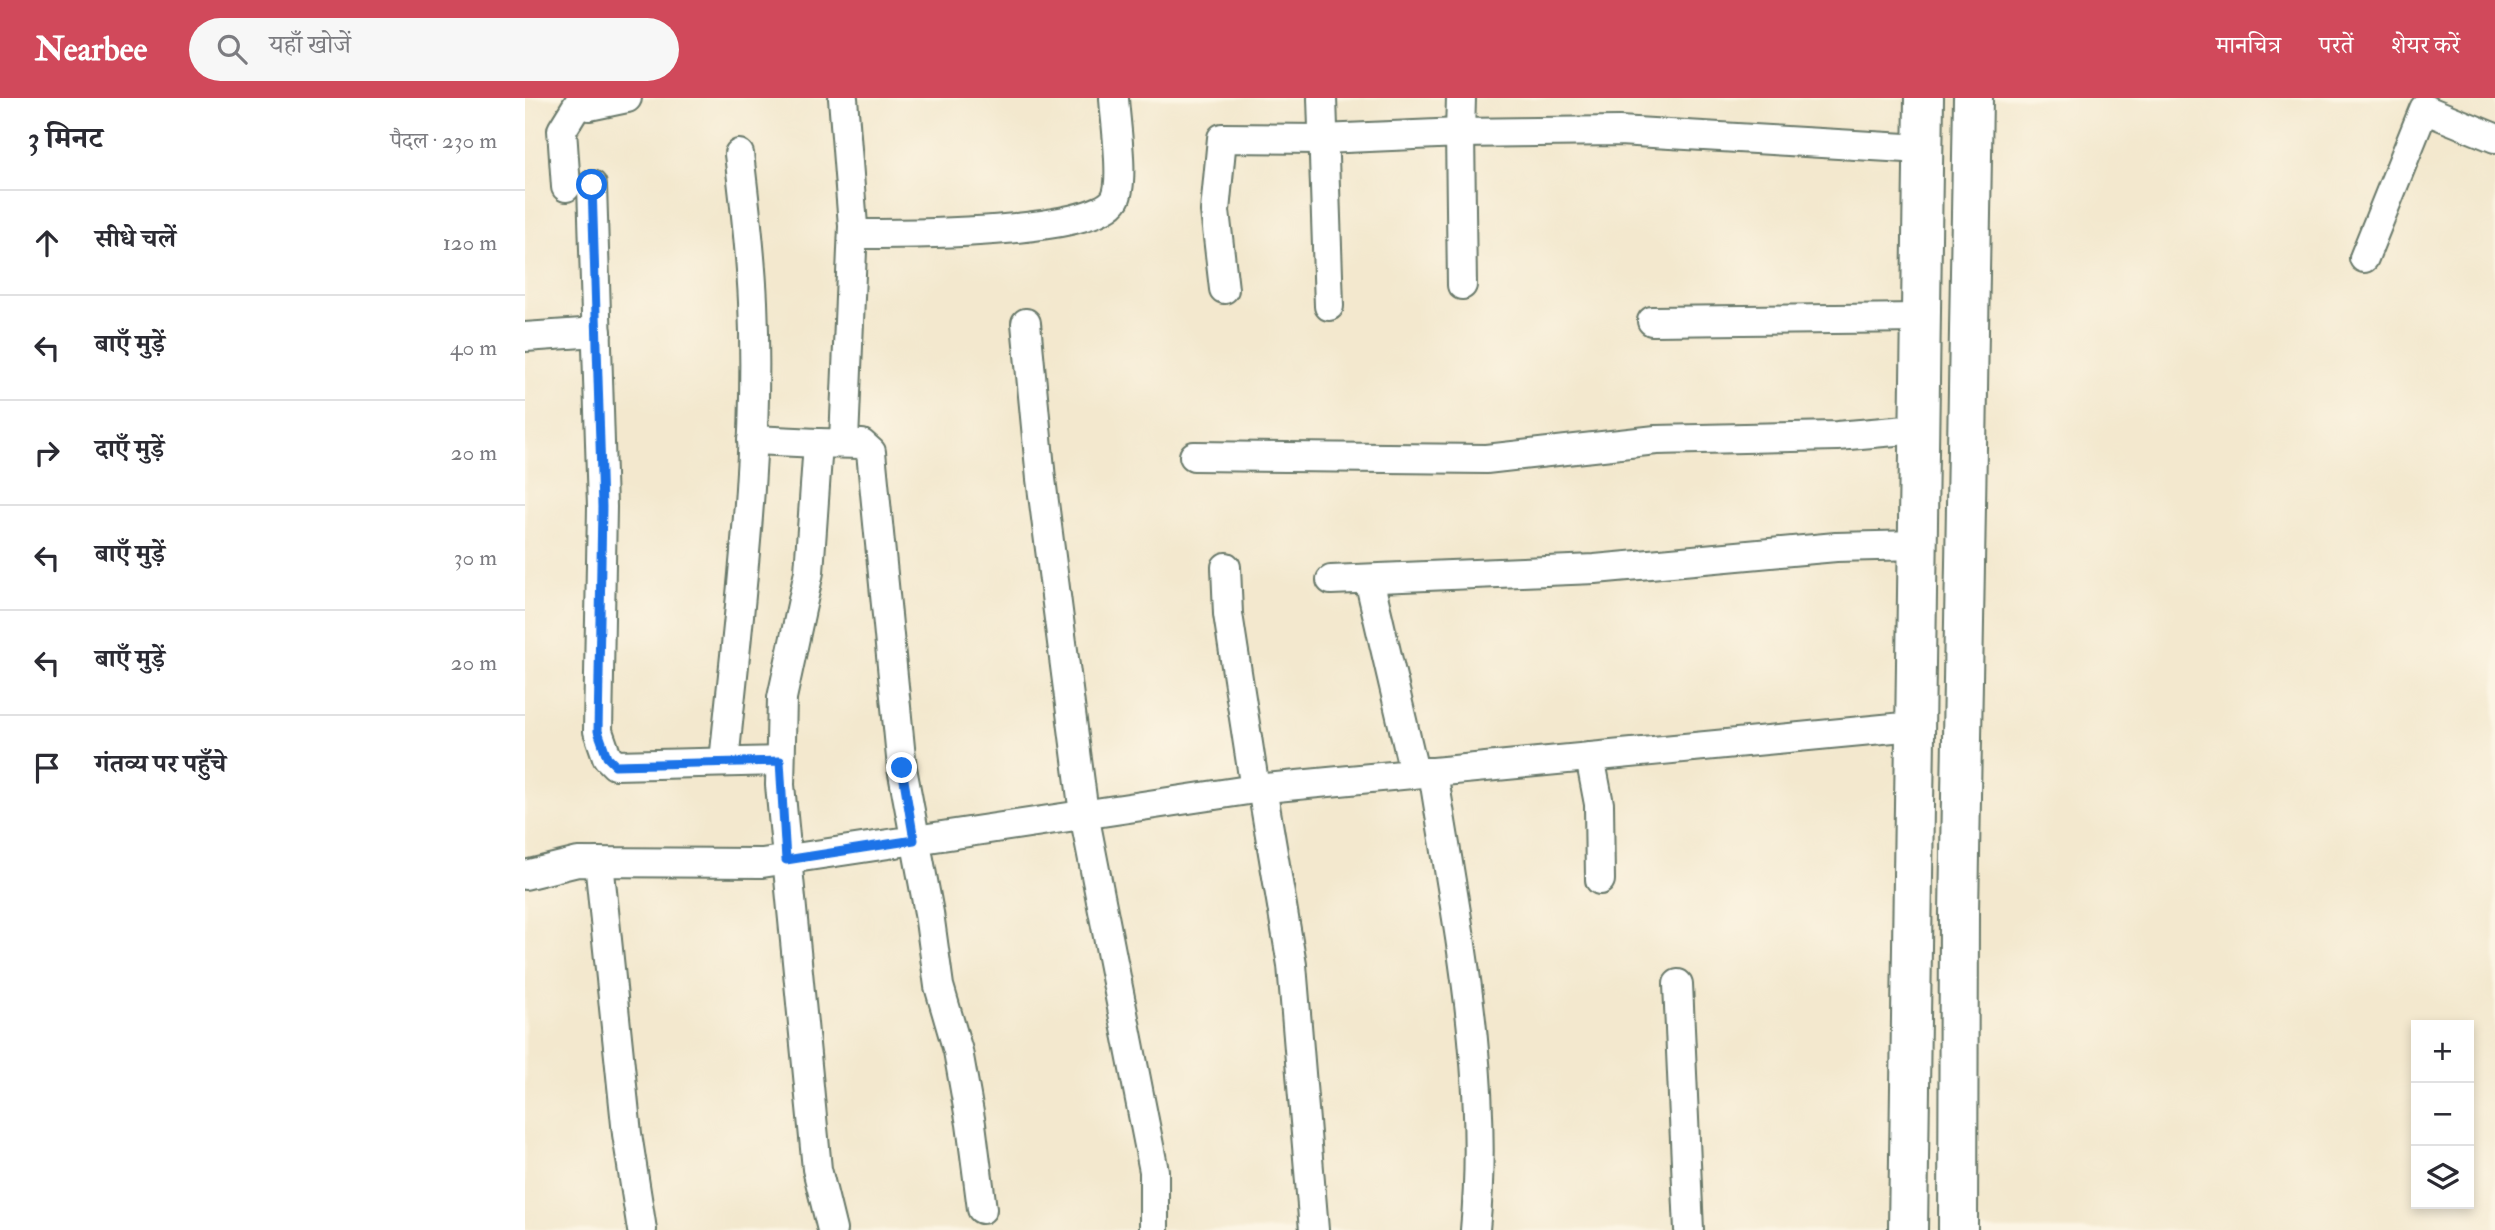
<!DOCTYPE html>
<html lang="hi">
<head>
<meta charset="utf-8">
<style>
	body { margin:0; font-family:"IM FELL Double Pica","Noto Serif Devanagari",serif; background:#f7f7f7; color:#2b2b33 }
	.controls { position:absolute; right:21px; bottom:21px; display:grid; overflow:hidden; border-radius:0px; box-shadow:0 4px 10px #0003 }
	.controls button { width:63px; height:63px; display:grid; place-items:center; padding:0; border:0; border-bottom:2px solid #e1e1e2; background:#fff; color:#2b2b33; font:35px sans-serif }
	.stop { position:absolute; width:21px; height:21px; margin:-16px; border:5px solid #1a73e8; border-radius:50%; background:#fff }
	.stop.end { background:#1a73e8; border-color:#fff; box-shadow:0 2px 7px #0008 }
	.list { margin:0; padding:0; list-style:none }
	h2 { display:flex; justify-content:space-between; align-items:center; height:91px; margin:0; padding:0 28px; font-size:30px }
	h2 small { font-size:23px; font-weight:400; color:#7c7c81 }
	.list li { display:grid; grid-template-columns:46px 1fr auto; gap:21px; align-items:center; box-sizing:border-box; height:105px; padding:0 28px; border-top:2px solid #e1e1e2 }
	.list b { display:block; font-size:26px; white-space:nowrap }
	.list em { font-size:23px; font-style:normal; color:#7c7c81 }
	.icon { flex:none; width:38px; height:38px; fill:none; stroke:currentColor; stroke-width:2; stroke-linecap:round; stroke-linejoin:round }
	.map { position:relative; flex:none; width:1970px; height:1132px; overflow:hidden }
	header { display:flex; align-items:center; gap:42px; box-sizing:border-box; height:98px; padding:0 35px; background:#d1495b; color:#fff }
	header strong { font-size:33px }
	nav { display:flex; gap:38px; margin-inline-start:auto; font-size:24px }
	.search { width:490px; height:63px; background:#f7f7f7; display:flex; align-items:center; gap:18px; box-sizing:border-box; padding:0 24px; border-radius:38px; color:#7c7c81; font-size:26px }
	main { display:flex }
	aside { flex:1; background:#fff }
	.map>svg:first-child { display:block }
	.lines { fill:none; stroke-linecap:round; stroke-linejoin:round }
	.street-casing { stroke:#69796a; stroke-width:32 }
	.primary-casing { stroke:#69796a; stroke-width:42 }
	.street { stroke:#fff; stroke-width:28 }
	.primary { stroke:#fff; stroke-width:38 }
	.route { stroke:#1a73e8; stroke-width:9 }
</style>
</head>
<body>
<header>
<strong>Nearbee</strong>
<div class="search"><svg class="icon" aria-label="search" viewBox="0 0 24 24"><circle cx="10" cy="10" r="6"/><path d="M15 15l6 6"/></svg>यहाँ खोजें</div>
<nav><a>मानचित्र</a><a>परतें</a><a>शेयर करें</a></nav>
</header>
<main>
<aside>
<h2>3 मिनट<small>पैदल · 230 m</small></h2>
<ul class="list">
<li><svg class="icon" aria-label="ahead" viewBox="0 0 24 24"><path d="M12 20V5M6 11l6-6 6 6"/></svg><div><b>सीधे चलें</b></div><em>120 m</em></li>
<li><svg class="icon" aria-label="left" viewBox="0 0 24 24"><path d="M17 20v-9H6M10 6l-5 5 5 5"/></svg><div><b>बाएँ मुड़ें</b></div><em>40 m</em></li>
<li><svg class="icon" aria-label="right" viewBox="0 0 24 24"><path d="M7 20v-9h11M14 6l5 5-5 5"/></svg><div><b>दाएँ मुड़ें</b></div><em>20 m</em></li>
<li><svg class="icon" aria-label="left" viewBox="0 0 24 24"><path d="M17 20v-9H6M10 6l-5 5 5 5"/></svg><div><b>बाएँ मुड़ें</b></div><em>30 m</em></li>
<li><svg class="icon" aria-label="left" viewBox="0 0 24 24"><path d="M17 20v-9H6M10 6l-5 5 5 5"/></svg><div><b>बाएँ मुड़ें</b></div><em>20 m</em></li>
<li><svg class="icon" aria-label="arrive" viewBox="0 0 24 24"><path d="M6 21V4h12l-3 4 3 4H6"/></svg><div><b>गंतव्य पर पहुँचे</b></div></li>
</ul>
</aside>
<div class="map">
<svg width="1970" height="1132" viewBox="0 0 1970 1132">
	<rect width="100%" height="100%" fill="#fcf5e5"/>
	<filter id="ink" filterUnits="userSpaceOnUse"><feTurbulence type="fractalNoise" baseFrequency=".0143" numOctaves="2"/><feDisplacementMap in="SourceGraphic" scale="14" xChannelSelector="R" yChannelSelector="G"/><feConvolveMatrix kernelMatrix="1 2 1 2 8 2 1 2 1" color-interpolation-filters="sRGB"/></filter>
	<filter id="wash" filterUnits="userSpaceOnUse"><feTurbulence type="fractalNoise" baseFrequency=".00686" numOctaves="4" result="noise"/><feDisplacementMap in="SourceGraphic" scale="28" xChannelSelector="R" yChannelSelector="G"/><feGaussianBlur stdDeviation="1.57" result="paint"/><feColorMatrix in="noise" values="0 0 0 0 0 0 0 0 0 0 0 0 0 0 0 0 0 1.4 0 .05"/><feComposite in="paint" operator="in"/></filter>
	<g filter="url(#wash)">
		<rect width="100%" height="100%" fill="#f3e8ce"/>
	</g>
	<g filter="url(#ink)">
		<g class="lines">
			<!-- street casing -->
			<g class="street-casing">
				<g id="street">
					<path d="M71,0l-7,8 38,-8"/>
					<path d="M318,0l10,128 -9,215"/>
					<path d="M797,0l7,208"/>
					<path d="M936,0l-1,35 159,-2 304,18"/>
					<path d="M67,87l10,322 -4,224 9,26 8,8 165,-4"/>
					<path d="M41,89l-4,-57 16,-26"/>
					<path d="M328,136c43,0 241,1 262,-35 10,-17 0,-79 -1,-101"/>
					<path d="M1839,160l60,-149 71,29"/>
					<path d="M699,191l-9,-78 7,-73 101,1 137,-6 2,152"/>
					<path d="M1127,223l268,-3"/>
					<path d="M501,225l15,156 43,335 70,357v59"/>
					<path d="M0,239l72,-5"/>
					<path d="M227,342l66,3"/>
					<path d="M669,358l292,3 170,-19 181,-4 82,-7"/>
					<path d="M701,469l2,47 27,175"/>
					<path d="M844,481l45,193h19c24,152 57,304 42,458"/>
					<path d="M806,482l264,-11 241,-22 81,-2"/>
					<path d="M1065,659l9,47 1,76"/>
					<path d="M199,664c15,-152 36,-306 29,-460 -2,-49 -8,-98 -14,-148"/>
					<path d="M737,690l30,177 22,265"/>
					<path d="M74,764l28,272 15,96"/>
					<path d="M0,777l53,-13 184,1 493,-74 659,-63"/>
					<path d="M1153,886l11,246"/>
					<path d="M307,1132l-15,-61 -37,-384 2,-87 27,-126 9,-129 44,1 9,8 31,316 27,145 10,73 19,65 13,73 11,85"/>
				</g>
			</g>
			<!-- primary casing -->
			<g class="primary-casing">
				<g id="primary">
					<path d="M1383,1132l16,-1132"/>
					<path d="M1433,1132l1,-317 14,-815"/>
				</g>
			</g>
			<!-- street -->
			<use href="#street" class="street"/>
			<!-- primary -->
			<use href="#primary" class="primary"/>
		</g>
	</g>
	<g class="lines" filter="url(#ink)">
		<!-- route -->
		<path class="route" d="M67,87l10,322 -4,224 9,26 8,8 165,-4 6,99 128,-20 -12,-72"/>
	</g>
</svg>
<div class="controls">
<button>+</button>
<button>−</button>
<button><svg class="icon" aria-label="layers" viewBox="0 0 24 24"><path d="M12 4l9 5-9 5-9-5zM3 14l9 5 9-5"/></svg></button>
</div>
<div class="stop" style="left:67px;top:87px"></div>
<div class="stop end" style="left:377px;top:670px"></div>
</div>
</main>
</body>
</html>
